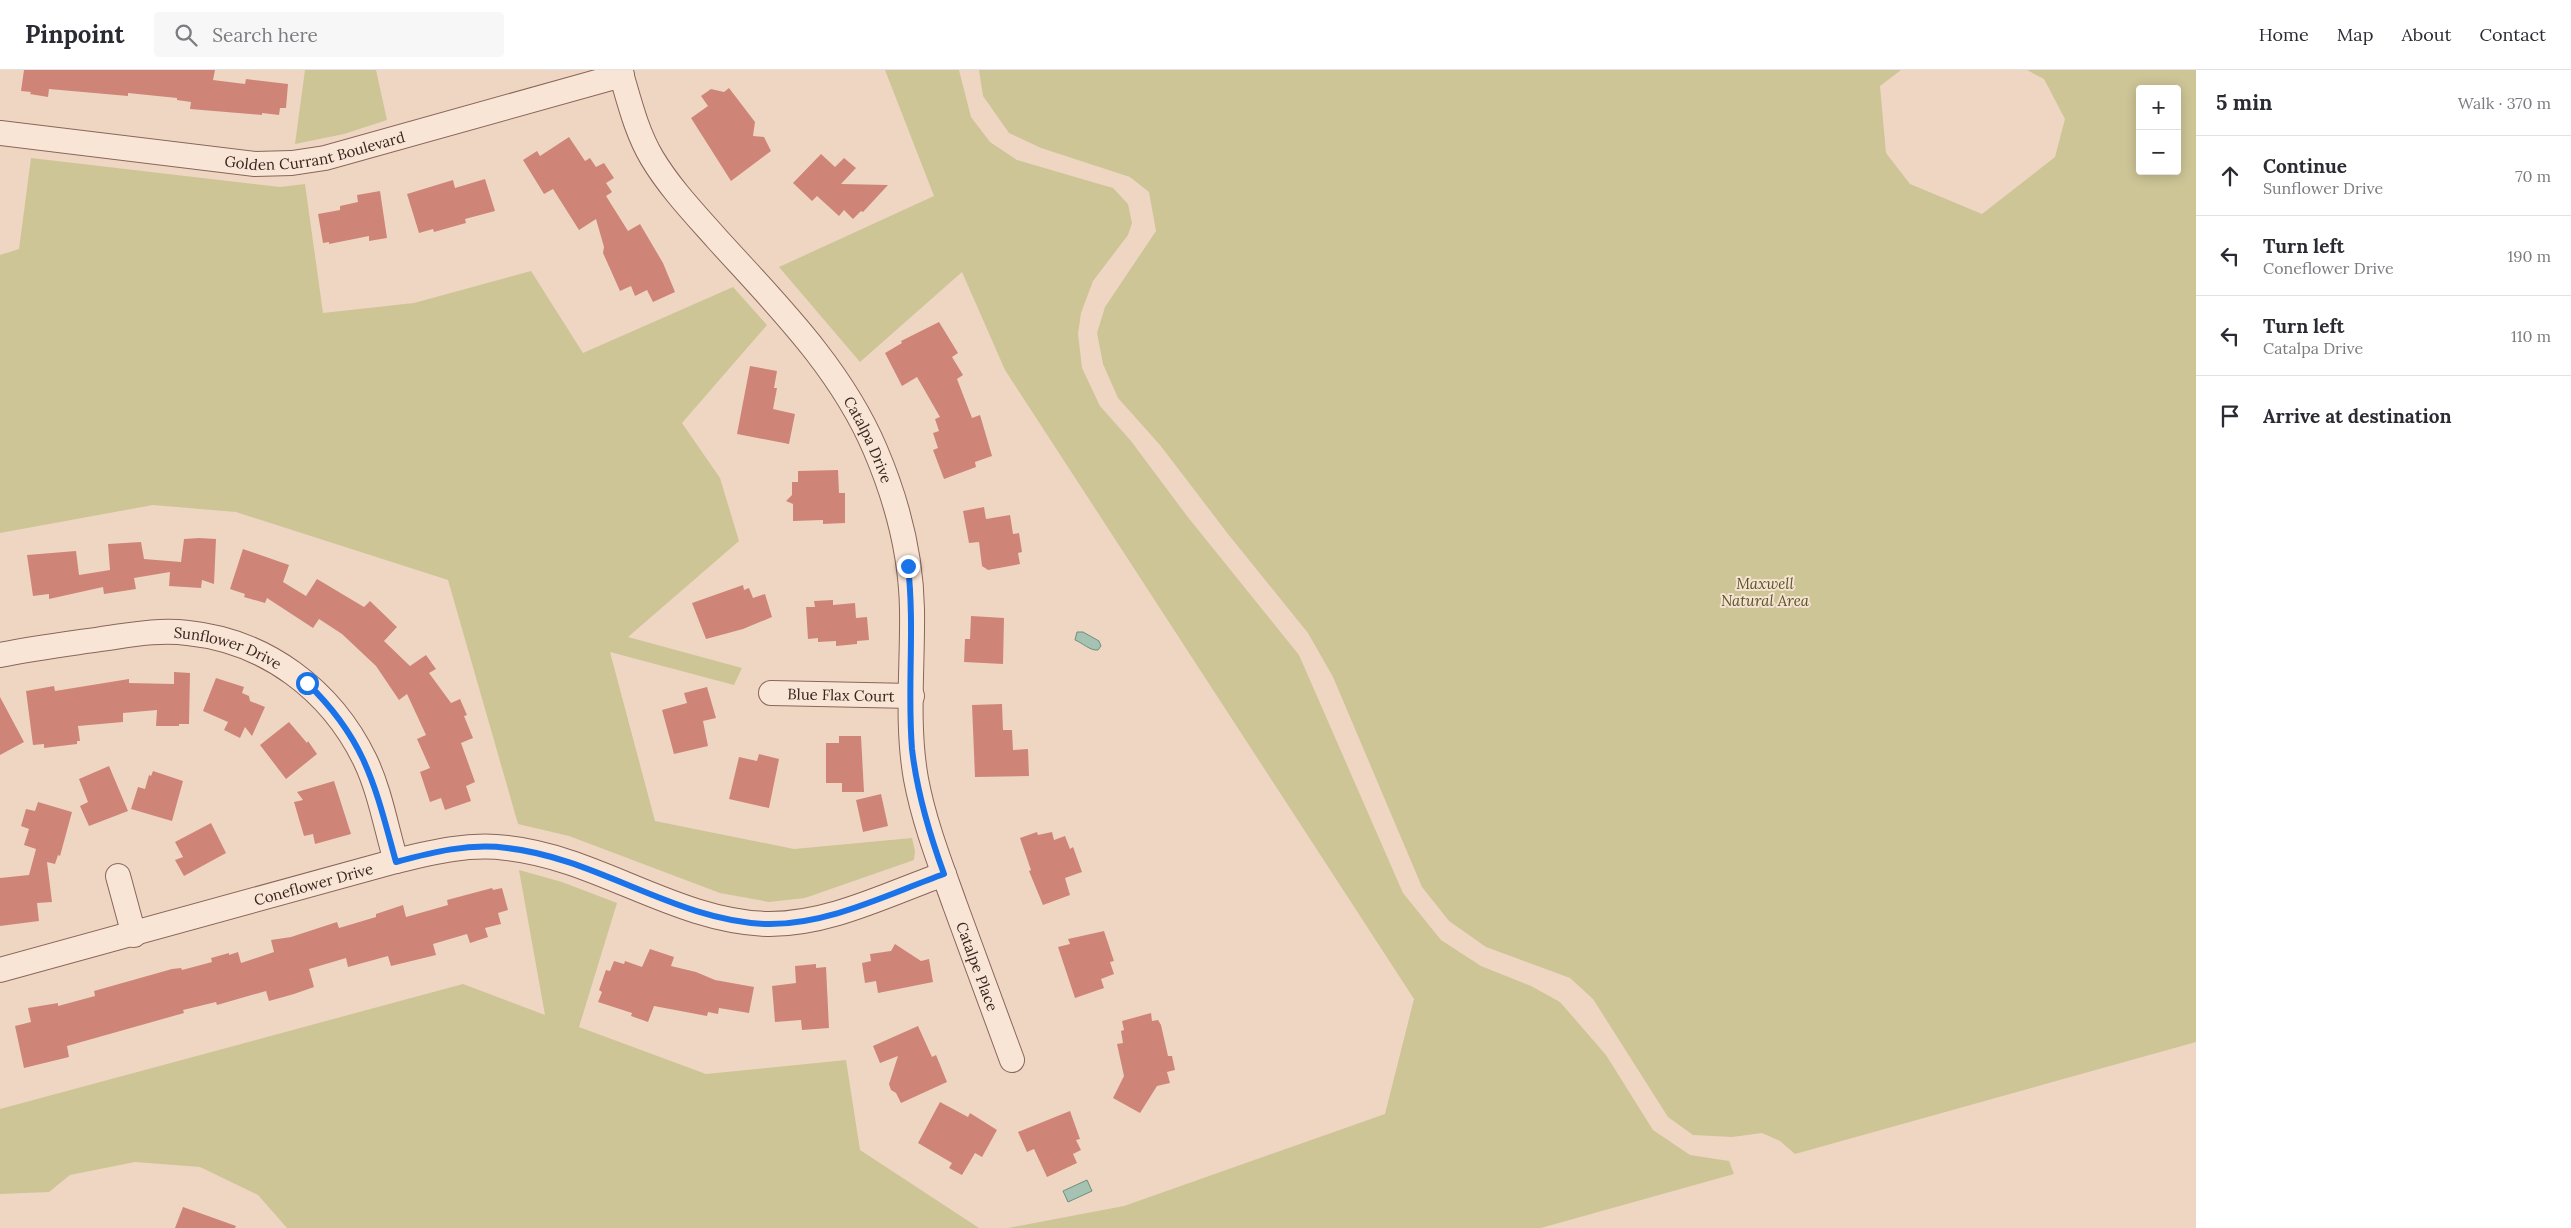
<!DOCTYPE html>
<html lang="en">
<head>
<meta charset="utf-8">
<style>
	body { margin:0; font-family:Lora,serif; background:#f7f7f7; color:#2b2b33 }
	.controls { position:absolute; right:15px; top:15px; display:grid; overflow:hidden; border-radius:5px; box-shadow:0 2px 12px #0003 }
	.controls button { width:45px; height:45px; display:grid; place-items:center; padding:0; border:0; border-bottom:1px solid #e1e1e2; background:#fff; color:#2b2b33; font:25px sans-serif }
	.stop { position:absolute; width:15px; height:15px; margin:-11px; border:4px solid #1a73e8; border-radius:50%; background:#fff }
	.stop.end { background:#1a73e8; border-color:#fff; box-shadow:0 1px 5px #0008 }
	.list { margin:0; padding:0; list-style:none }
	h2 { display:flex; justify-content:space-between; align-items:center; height:65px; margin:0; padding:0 20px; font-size:21px }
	h2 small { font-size:16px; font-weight:400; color:#7c7c81 }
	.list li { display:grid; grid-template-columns:32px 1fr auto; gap:15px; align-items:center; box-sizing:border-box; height:80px; padding:0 20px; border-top:1px solid #e1e1e2 }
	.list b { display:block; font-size:19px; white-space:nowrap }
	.list p { margin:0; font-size:16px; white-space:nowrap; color:#7c7c81 }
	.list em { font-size:16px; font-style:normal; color:#7c7c81 }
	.icon { flex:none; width:28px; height:28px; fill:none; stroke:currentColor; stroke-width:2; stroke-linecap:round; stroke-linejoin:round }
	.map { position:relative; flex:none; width:2196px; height:1158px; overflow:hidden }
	header { display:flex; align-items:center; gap:30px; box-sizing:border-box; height:70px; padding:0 25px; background:#fff; border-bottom:1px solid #e1e1e2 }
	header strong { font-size:24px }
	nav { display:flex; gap:28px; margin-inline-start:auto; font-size:18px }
	.search { width:350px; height:45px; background:#f7f7f7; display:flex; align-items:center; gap:12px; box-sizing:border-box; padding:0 18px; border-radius:5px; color:#7c7c81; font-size:19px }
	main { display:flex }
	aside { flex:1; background:#fff }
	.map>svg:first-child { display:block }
	.green { fill:#cdc596; fill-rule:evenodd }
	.water { fill:#a5c2b2; stroke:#6b907d }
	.building { fill:#ce8578 }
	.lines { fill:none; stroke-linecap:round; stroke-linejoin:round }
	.minor-casing { stroke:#896659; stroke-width:26 }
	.minor { stroke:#f9e5d6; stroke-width:24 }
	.route { stroke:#1a73e8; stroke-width:6 }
	.labels { text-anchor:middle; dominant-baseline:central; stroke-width:4; stroke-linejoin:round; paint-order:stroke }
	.street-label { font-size:15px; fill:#39241e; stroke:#f6e2d2 }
	.park-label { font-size:15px; font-style:italic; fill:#565524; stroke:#f6e2d2 }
</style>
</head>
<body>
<header>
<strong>Pinpoint</strong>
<div class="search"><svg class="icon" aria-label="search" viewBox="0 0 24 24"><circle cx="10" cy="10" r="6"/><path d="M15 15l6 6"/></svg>Search here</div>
<nav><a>Home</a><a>Map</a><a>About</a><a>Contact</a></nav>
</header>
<main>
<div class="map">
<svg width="2196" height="1158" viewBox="0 0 2196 1158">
	<rect width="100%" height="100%" fill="#efd6c3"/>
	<!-- green -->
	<g class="green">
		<path d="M305,0h71l11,50 -43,14 -49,10z"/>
		<path d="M885,0h74l12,47 19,25 27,18 96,28 15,16 4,19 -4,12 -35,46 -12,32 -3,21 4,34 18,38 31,35 56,75 112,139 104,238 38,47 40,26 50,20 29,16 46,53 47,75 37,25 39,6 5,13 -193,54h-533l116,-22 261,-92 29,-115 -409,-629 -43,-98 -102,90 -81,-95 155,-71z"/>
		<path d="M979,0h922l-21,16 6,67 24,31 72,30 73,-57 10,-38 -21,-40 -17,-9h169v972l-401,112 -15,-13 -18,-8 -30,4 -39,-2 -25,-18 -75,-118 -23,-21 -84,-31 -37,-26 -27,-34 -89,-210 -25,-44 -80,-99 -68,-89 -42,-47 -15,-34 -6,-31 8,-26 51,-76 -7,-39 -19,-15 -89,-29 -32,-15 -26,-37zM2140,19h37v82h-37z"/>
		<path d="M31,88l249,29 25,-3 18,129 91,-10 117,-32 52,82 150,-66 34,38 -85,98 38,55 19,63 -111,96 114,31 -8,17 -124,-33 45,169 139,28 118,-11 3,13 -1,9 -109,38 -36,4 -49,-9 -151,-57 -51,-12 -70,-244 -212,-68 -83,-7 -153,28v-278l19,-6z"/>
		<path d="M519,800l43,12 55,21 -38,124 127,47 140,-14 14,90 119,78h-692l-29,-33 -58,-28 -65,-5 -65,13 -21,17 -49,2v-85l463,-125 82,31z"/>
	</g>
	<!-- water -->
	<g class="water">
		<path d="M1077,562h6l16,9 2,5 -3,4c-8,1 -15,-7 -23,-10z"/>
		<path d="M1087,1110l5,11 -24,11 -5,-11z"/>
	</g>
	<!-- building -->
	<g class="building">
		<path d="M24,0h191l-2,10 32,4 1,-5 42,5 -2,24h-6l-1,7 -17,-2v2l-72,-6 1,-7 -14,-2v-2l-49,-5v3l-79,-7 -1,8 -18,-3 1,-2 -10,-1z"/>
		<path d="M729,18l26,34 -2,14 11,1 7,14 -40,30 -40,-63 17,-12 -7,-10 10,-7 13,3z"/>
		<path d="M569,67l16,24 5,-3 6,9 8,-4 10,15 -8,5 6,9 -6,4 22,35 12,-7 23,39 12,29 -22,10 -6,-12 -12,6 -4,-10 -11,5 -17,-38 1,-6 -8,-28 -17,11 -26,-41 -9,5 -21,-34 14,-9 3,5z"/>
		<path d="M821,84l14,13 9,-9 12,10 -15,16 47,1 -25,27 -2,-1 -8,8 -9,-9 -5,6 -22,-20 -5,5 -19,-18z"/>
		<path d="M485,109l10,32 -30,8 1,4 -32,9 -1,-3 -14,4 -12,-39 46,-14 2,8z"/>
		<path d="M380,121l7,47 -18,3v-5l-40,8v-2l-6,1 -5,-29 22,-4v-4l18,-4 -1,-7z"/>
		<path d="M939,252l19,31 -6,4 11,18 -6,4 15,39 8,-3 12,41 -17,6 1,5 -32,12 -11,-29 5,-2 -5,-15 6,-2 -4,-12 5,-2 -23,-40 -15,9 -17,-33 17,-10 -1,-2z"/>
		<path d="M750,296l27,5 -3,17h3l-4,21 22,5 -6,30 -52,-10z"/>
		<path d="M838,400l1,23h6v30l-22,1v-4l-30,1v-17l-7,-3 6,-6v-13h6v-11z"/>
		<path d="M984,437l2,12 24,-4 3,19 6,-1 3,19 -4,1 2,11 -32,6 -6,-4 -3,-24 -10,1 -6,-32z"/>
		<path d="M199,468l17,1 -2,45 -12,-4 -1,8 -32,-2 1,-14 -36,6 2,11 -32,5 -1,-7 -54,12v-5l-16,2 -6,-41 49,-4 3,24 31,-5 -2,-26 33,-2 3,17 37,3 3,-23z"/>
		<path d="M243,479l46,16 -6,17 23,14 11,-17 47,28 6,-6 27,26 -13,14 26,25 16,-11 10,14 -7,4 22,30 9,-4 7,16 -3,1 9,22 -12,5 14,39 -9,4 5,15 -26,9 -4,-12 -11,4 -10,-30 10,-4 -13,-29 9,-4 -19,-41 -8,6 -23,-34 -34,-32 -23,-15 -6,9 -46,-30 -2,5 -21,-6 1,-3 -15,-5z"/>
		<path d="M743,515l1,5 5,-2 4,10 12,-4 7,23 -29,12 -37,10 -14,-36z"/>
		<path d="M833,530v5l22,-2 1,15 11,-1 2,23 -12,1v3l-21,2v-5l-18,1v-4l-10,1 -2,-32h9l-1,-6z"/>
		<path d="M971,546l33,2 -1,46 -39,-2 1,-23h5z"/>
		<path d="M174,602l16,1 -1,51h-10v2h-23l1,-16 -34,3v9l-45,4 2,15h-3v3l-33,4v-4l-11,1 -7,-54 28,-5 1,5 74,-12v4l45,1z"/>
		<path d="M216,608l28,9 -2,6 7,3 1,5 15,6 -13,29 -7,-9 -5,11 -16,-8 4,-8 -25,-11z"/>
		<path d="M707,617l9,31 -13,3 5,25 -34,8 -12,-44 25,-7 -3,-10z"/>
		<path d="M0,627l24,45 -24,13z"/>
		<path d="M1002,634l1,26h9l1,20 15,-1 1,27 -54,1 -3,-72z"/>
		<path d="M289,652l18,21 1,-2 9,13 -31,25 -26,-34z"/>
		<path d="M839,666h22l3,56h-22v-9h-16v-40h13z"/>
		<path d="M759,684l20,5 -10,49 -40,-9 10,-42 18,4z"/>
		<path d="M109,696l19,45 -39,15 -9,-20 8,-4 -9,-23z"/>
		<path d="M153,701l30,10 -11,40 -41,-12 7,-22 7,2 4,-14 2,1z"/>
		<path d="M334,711l17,53 -36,10 -2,-10 -9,2 -10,-34 9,-2 -6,-8z"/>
		<path d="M881,724l7,32 -25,6 -7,-32z"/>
		<path d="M38,732l34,10 -12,44 -2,-1 -3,9 -8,-2 5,40 -15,1 2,18 -39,5v-48l29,-3 7,-26 -12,-4 5,-16 -8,-3 5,-17 9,2z"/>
		<path d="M211,753l15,30 -42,23 -9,-16 8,-3 -8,-15z"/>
		<path d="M1037,762l1,3 14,-3 2,8 11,-4 5,13 3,-2 9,25 -17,6 5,17 -27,10 -14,-34 2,-1 -11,-32z"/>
		<path d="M492,818l1,2 9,-2 6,22 -10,3 3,11 -16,4 3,9 -18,6 -3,-9 -34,10 3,11 -45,11 -3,-10 -40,11 -2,-9 -37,11 5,18 -20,7 -25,7 -3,-10 -49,14 -1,-3 -33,8 1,3 -117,33 2,11 -45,11 -9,-42 16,-4 -3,-14 30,-5v3l37,-10 -1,-5 78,-22 9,-1 1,2 30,-8 -1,-4 18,-5v2l9,-3 3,11 33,-11 -3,-12 20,-3 46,-15 2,6 37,-11v-3l27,-9 3,12 42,-12 -1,-5z"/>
		<path d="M1104,861l10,30 -4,1 4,12 -13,5 3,9 -29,10 -17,-51 12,-3 -2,-5z"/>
		<path d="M895,874l26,17 8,-2 4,23 -55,11 -2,-12 -11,2 -3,-20 9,-2 -1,-7 21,-3z"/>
		<path d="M650,879l24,8 -3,9 25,6 19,8 39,7 -5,26 -30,-5 -1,6 -10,-2 -1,4 -53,-10 -6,16 -17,-6 1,-3 -34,-11 4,-10 -3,-2 7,-20 4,1 4,-10 10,3 1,-3 17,6z"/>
		<path d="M816,894v4l10,-1 3,61 -27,2 -1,-10 -26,2 -3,-36 24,-3 -1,-17z"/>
		<path d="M1151,943l1,8 6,-1 3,5 7,31h4l3,14 -8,2 3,11 -13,3 -17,27 -27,-15 11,-22 -7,-32 6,-1 -2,-12 3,-1 -2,-9z"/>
		<path d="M918,956l14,31 4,-2 11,27 -46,21 -5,-10 -5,-3 -2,-6 9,-28 -18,7 -7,-17z"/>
		<path d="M940,1032l28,15 2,-4 27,17 -15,27 -7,-4 -13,22 -13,-7 3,-5 -34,-20z"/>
		<path d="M1070,1041l10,28 -4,1 5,10 -8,4 4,9 -30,14 -13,-28 -7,3 -9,-20z"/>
		<path d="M183,1137l53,19 -1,2h-60z"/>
	</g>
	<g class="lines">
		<!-- minor casing -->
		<g class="minor-casing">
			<g id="minor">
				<path id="s1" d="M620,0c9,30 16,61 32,88 18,30 42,55 65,81 59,65 123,128 158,210 21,49 36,105 37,160 1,56 -6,114 4,170 8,43 24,84 39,126 19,51 38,103 57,155"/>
				<path id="s2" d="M0,63l255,31 37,-1 33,-5 297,-83"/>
				<path id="s3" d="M0,585c34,-7 67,-11 101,-16 29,-4 58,-10 87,-6 78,8 143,57 177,127 15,31 21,68 31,101"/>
				<path id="s4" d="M771,623l141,3"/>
				<path d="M118,806l16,59"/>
				<path id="s5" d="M0,900l396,-109c37,-9 73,-18 111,-13 91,10 168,73 260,76 61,1 121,-30 177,-50"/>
			</g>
		</g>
		<!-- minor -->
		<use href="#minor" class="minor"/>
	</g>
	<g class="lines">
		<!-- route -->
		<path class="route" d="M307,613c59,57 68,103 89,179 37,-10 73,-19 111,-14 91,10 168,73 260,76 61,1 121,-30 177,-50 -15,-41 -27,-81 -32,-125 -5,-60 3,-121 -4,-183"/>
	</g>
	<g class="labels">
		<!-- street labels -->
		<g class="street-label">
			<text stroke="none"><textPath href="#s2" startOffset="318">Golden Currant Boulevard</textPath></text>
			<text stroke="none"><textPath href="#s1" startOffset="451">Catalpa Drive</textPath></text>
			<text stroke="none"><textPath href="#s3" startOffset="232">Sunflower Drive</textPath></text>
			<text stroke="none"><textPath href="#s4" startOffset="70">Blue Flax Court</textPath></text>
			<text stroke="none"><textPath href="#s5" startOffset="325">Coneflower Drive</textPath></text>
			<text stroke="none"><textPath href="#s1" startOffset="995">Catalpe Place</textPath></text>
		</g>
		<!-- park labels -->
		<g class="park-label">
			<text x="1765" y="513">Maxwell<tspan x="1765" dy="17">Natural Area</tspan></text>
		</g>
	</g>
</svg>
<div class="controls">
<button>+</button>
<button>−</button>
</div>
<div class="stop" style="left:307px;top:613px"></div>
<div class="stop end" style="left:908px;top:496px"></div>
</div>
<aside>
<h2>5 min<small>Walk · 370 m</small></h2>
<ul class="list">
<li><svg class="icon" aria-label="ahead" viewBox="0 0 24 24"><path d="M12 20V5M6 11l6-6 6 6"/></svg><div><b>Continue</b><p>Sunflower Drive</p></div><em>70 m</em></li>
<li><svg class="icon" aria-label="left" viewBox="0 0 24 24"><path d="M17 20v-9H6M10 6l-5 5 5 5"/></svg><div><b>Turn left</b><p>Coneflower Drive</p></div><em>190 m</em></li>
<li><svg class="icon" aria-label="left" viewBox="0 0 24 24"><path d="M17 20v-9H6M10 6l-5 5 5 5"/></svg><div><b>Turn left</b><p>Catalpa Drive</p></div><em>110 m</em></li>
<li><svg class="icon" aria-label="arrive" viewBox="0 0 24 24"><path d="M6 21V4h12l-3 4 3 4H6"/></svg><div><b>Arrive at destination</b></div></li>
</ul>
</aside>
</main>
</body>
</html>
